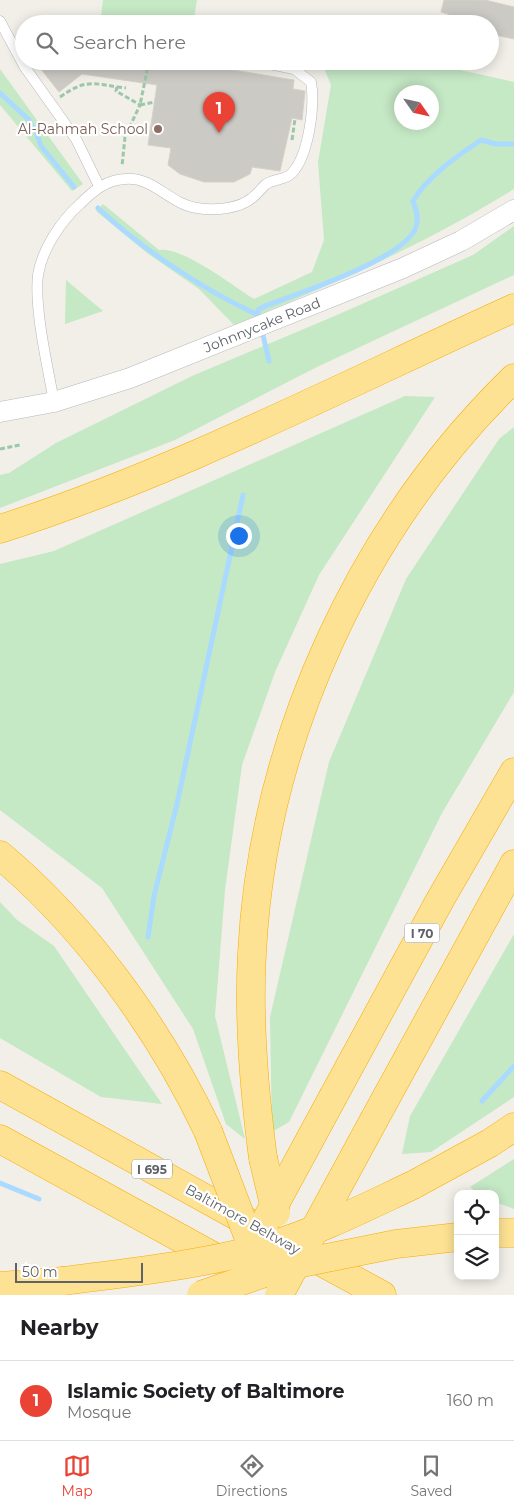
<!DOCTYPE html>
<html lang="en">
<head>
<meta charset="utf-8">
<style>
	body { margin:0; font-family:Montserrat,sans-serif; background:#f2f2f2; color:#202124 }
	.controls { position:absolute; right:15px; bottom:15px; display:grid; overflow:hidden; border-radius:10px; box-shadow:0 2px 12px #0003 }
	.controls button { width:45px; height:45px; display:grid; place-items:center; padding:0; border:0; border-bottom:1px solid #e0e0e0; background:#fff; color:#202124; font:25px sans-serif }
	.compass { position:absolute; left:394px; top:85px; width:45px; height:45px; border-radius:50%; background:#fff; box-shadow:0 2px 12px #0003; rotate:124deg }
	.scale { position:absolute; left:15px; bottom:12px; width:128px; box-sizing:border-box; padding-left:5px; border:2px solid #5f6368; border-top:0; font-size:14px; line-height:18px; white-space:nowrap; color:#5f6368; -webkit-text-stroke:4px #fff; paint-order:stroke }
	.you { position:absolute; left:238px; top:535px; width:18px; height:18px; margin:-12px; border:4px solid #fff; border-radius:50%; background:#1a73e8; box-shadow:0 0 0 8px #1a73e833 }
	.badge { display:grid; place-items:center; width:32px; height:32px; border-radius:50%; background:#ea4335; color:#fff; font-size:16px; font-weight:700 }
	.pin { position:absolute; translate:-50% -41px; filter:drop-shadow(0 1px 2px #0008) }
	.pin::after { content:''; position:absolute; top:26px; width:18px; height:15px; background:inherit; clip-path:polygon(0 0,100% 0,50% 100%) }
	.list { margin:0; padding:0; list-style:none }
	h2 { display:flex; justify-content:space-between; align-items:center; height:65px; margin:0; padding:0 20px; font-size:21px }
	h2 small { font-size:16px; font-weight:400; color:#757577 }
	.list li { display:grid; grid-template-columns:32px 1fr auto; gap:15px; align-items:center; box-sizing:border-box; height:80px; padding:0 20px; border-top:1px solid #e0e0e0 }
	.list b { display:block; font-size:19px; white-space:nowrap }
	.list p { margin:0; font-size:16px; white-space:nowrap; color:#757577 }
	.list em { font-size:16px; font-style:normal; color:#757577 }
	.icon { flex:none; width:28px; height:28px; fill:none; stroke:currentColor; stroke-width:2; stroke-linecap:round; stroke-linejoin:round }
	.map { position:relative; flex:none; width:514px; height:1295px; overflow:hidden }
	.search { position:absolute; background:#fff; box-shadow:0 2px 12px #0003; left:15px; right:15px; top:15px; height:55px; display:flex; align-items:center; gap:12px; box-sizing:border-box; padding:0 18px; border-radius:28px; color:#757577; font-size:19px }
	.sheet { height:145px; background:#fff }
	nav { display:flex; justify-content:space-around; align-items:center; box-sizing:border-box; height:70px; border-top:1px solid #e0e0e0; background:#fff; font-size:14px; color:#757577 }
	nav a { display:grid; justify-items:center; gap:2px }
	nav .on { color:#ea4335 }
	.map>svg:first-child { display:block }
	.green { fill:#c5e8c5; fill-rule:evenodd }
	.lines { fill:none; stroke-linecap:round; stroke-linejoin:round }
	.stream { stroke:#aadaff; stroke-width:5 }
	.building { fill:#cccac5; stroke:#d6d1c6 }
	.service-casing { stroke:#b5b8bc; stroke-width:11 }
	.minor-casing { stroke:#b5b8bc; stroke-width:21 }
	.motorway-casing { stroke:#f9ab00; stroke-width:29 }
	.path { stroke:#9cc7a9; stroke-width:3; stroke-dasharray:5 2.5; stroke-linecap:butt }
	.service { stroke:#fff; stroke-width:10 }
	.minor { stroke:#fff; stroke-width:20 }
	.motorway { stroke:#fde293; stroke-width:28 }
	.motorway-bridge-casing { stroke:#f9ab00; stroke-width:29; stroke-linecap:butt }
	.motorway-bridge { stroke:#fde293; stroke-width:28 }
	.education-dot { fill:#8d6e63; stroke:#fff; stroke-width:2 }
	.labels { text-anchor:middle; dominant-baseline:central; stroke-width:4.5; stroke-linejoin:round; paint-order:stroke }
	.shield { fill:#fff; stroke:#8f9295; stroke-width:1 }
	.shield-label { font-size:12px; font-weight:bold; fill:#5f6368 }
	.education-label { font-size:14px; fill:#785e54; stroke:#fff; text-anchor:end }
	.street-label { font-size:14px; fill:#5f6368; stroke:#fff }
</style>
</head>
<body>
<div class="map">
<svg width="514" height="1295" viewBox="0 0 514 1295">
	<rect width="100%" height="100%" fill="#f1efe8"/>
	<!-- green -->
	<g class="green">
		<path d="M103,0h94l-4,24h-31l-61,-8z"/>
		<path d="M321,61h98l95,21v107c-88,55 -183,96 -280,136l-35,-36 -52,-36 -51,-42 7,-7 56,46c23,-4 74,36 95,49l58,-27 12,-32 -6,-78 13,-77zM402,92h30v30h-30z"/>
		<path d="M0,69l83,115 -11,7 -72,-86z"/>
		<path d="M514,226v49l-199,93 -140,72 -175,68v-33l9,-2 47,-30 136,-67 145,-61 136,-60z"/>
		<path d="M66,280l37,31 -38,13z"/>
		<path d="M405,396l30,1 -116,178 -44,97 -33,93 -17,125 -10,126 30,123 -19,-15 -33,-95 -91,-141 -102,-78v-246l54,-13z"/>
		<path d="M514,427v265l-72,121 -153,309 -17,10 -2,-115 59,-255 77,-183 93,-140z"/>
		<path d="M0,902l17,18 37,26 108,158 -61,-7 -101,-59z"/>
		<path d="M514,934v163l-83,55 -29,2 8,-38z"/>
		<path d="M514,1159v50l-19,-7v-8h-17l-8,-7z"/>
	</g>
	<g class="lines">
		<!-- stream -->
		<g class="stream">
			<path d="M0,93l28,26 8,13 5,14 33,41"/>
			<path d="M98,208c44,41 104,81 158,106"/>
			<path d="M258,319v-9l7,-4c32,-12 140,-47 151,-79 3,-9 0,-18 -3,-26 15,-25 44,-45 68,-61l15,4h18"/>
			<path d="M263,335l6,26"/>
			<path d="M148,937l6,-41 23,-92 66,-309"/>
			<path d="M482,1101l32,-35"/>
			<path d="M0,1183l39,16"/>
		</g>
	</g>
	<!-- building -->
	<g class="building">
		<path d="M444,0h41l29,7v32l-23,-5 -1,-10h-10l-39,-12z"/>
		<path d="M51,61h128l115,19 -1,9 12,2 -3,29 -10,-2 -12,53 -28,-4 -2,7 -16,8h-30l-24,-8 -12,-9 3,-17 -23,-3 9,-60 -75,-11 -23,18 -18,-23z"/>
	</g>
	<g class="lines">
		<!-- service casing -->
		<g class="service-casing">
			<g id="service">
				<path d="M0,21l24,45 52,73 23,47"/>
				<path d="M54,402c-6,-34 -20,-93 -16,-127 4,-26 23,-54 42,-71 13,-13 26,-24 45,-25 28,-3 46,26 72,29 17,3 42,1 55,-10 5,-4 9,-9 13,-13 8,-7 20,-4 27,-12 17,-18 23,-68 19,-91l-17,-13 -34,-7"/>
			</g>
		</g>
		<!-- minor casing -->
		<g class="minor-casing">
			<path id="minor" d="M0,412l54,-10 76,-24 273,-110 58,-27 53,-31"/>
		</g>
		<!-- motorway casing -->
		<g class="motorway-casing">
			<g id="motorway">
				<path d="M0,529c178,-57 344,-144 514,-221"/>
				<path d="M0,855c86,72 160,175 208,276"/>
				<path d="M0,1085l255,141"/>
				<path d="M334,1095l106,-195 74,-128"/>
				<path d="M375,1118l139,-254"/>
				<path d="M0,1139l231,127"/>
				<path d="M263,1158c-9,-68 -15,-136 -11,-205 11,-214 109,-426 262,-575"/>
				<path d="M413,1185l77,-42 24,-16"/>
				<path d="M495,1233h19"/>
				<path d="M303,1252l79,43"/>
				<path d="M0,1286l63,-5"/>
			</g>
		</g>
		<!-- path -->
		<g class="path">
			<path d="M149,61l-9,44 15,-3"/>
			<path d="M117,87l9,1"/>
			<path d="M60,97c23,-16 30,-15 57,-10l-1,4 24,14 -15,32 -3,29"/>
			<path d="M292,140l3,-21"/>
			<path d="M0,449l20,-4"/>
		</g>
		<!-- service -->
		<use href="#service" class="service"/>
		<!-- minor -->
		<use href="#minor" class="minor"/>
		<!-- motorway -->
		<use href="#motorway" class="motorway"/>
		<!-- motorway-bridge casing -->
		<g class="motorway-bridge-casing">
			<g id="motorway-bridge">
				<path d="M208,1131l48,126"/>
				<path d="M263,1158l13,55"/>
				<path d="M244,1261l90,-166"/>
				<path d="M63,1281c69,-9 139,-16 206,-35 50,-15 97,-39 144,-61"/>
				<path d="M201,1295l81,-28 114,-23 62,-7"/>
				<path d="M279,1295l96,-177"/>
			</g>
		</g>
		<!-- motorway-bridge -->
		<use href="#motorway-bridge" class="motorway-bridge"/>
	</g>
	<!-- markers -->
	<circle class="education-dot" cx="158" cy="129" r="5"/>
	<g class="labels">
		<!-- shield labels -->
		<g class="shield">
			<rect x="404.5" y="923.5" width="35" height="19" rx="4"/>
			<rect x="132" y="1159.5" width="40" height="19" rx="4"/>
		</g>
		<g class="shield-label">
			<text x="422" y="933">I 70</text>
			<text x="152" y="1169">I 695</text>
		</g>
		<!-- education labels -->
		<g class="education-label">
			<text x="148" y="129">Al-Rahmah School</text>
		</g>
		<!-- street labels -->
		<g class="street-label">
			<text transform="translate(262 325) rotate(-22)">Johnnycake Road</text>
			<text transform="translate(243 1219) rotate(29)">Baltimore Beltway</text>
		</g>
	</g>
</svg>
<div class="controls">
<button><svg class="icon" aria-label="locate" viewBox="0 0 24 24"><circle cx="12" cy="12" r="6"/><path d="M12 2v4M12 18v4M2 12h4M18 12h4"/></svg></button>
<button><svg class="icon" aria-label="layers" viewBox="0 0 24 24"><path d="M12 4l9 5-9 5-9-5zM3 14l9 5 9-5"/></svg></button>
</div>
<svg class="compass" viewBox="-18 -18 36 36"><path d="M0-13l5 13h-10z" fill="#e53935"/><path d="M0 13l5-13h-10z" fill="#757577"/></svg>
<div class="scale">50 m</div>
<div class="you"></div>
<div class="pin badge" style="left:219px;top:133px">1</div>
<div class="search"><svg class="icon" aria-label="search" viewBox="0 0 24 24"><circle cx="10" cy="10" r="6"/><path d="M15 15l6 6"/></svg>Search here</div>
</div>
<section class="sheet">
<h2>Nearby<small></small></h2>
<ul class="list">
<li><span class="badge">1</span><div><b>Islamic Society of Baltimore</b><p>Mosque</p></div><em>160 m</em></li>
</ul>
</section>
<nav>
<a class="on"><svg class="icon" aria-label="map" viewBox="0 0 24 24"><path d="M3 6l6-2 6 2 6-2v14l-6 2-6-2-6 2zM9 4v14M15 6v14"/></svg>Map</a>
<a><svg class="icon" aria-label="directions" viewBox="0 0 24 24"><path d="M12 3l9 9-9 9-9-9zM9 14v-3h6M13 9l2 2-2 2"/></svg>Directions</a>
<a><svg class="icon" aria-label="saved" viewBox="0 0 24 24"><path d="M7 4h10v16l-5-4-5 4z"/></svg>Saved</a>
</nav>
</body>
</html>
